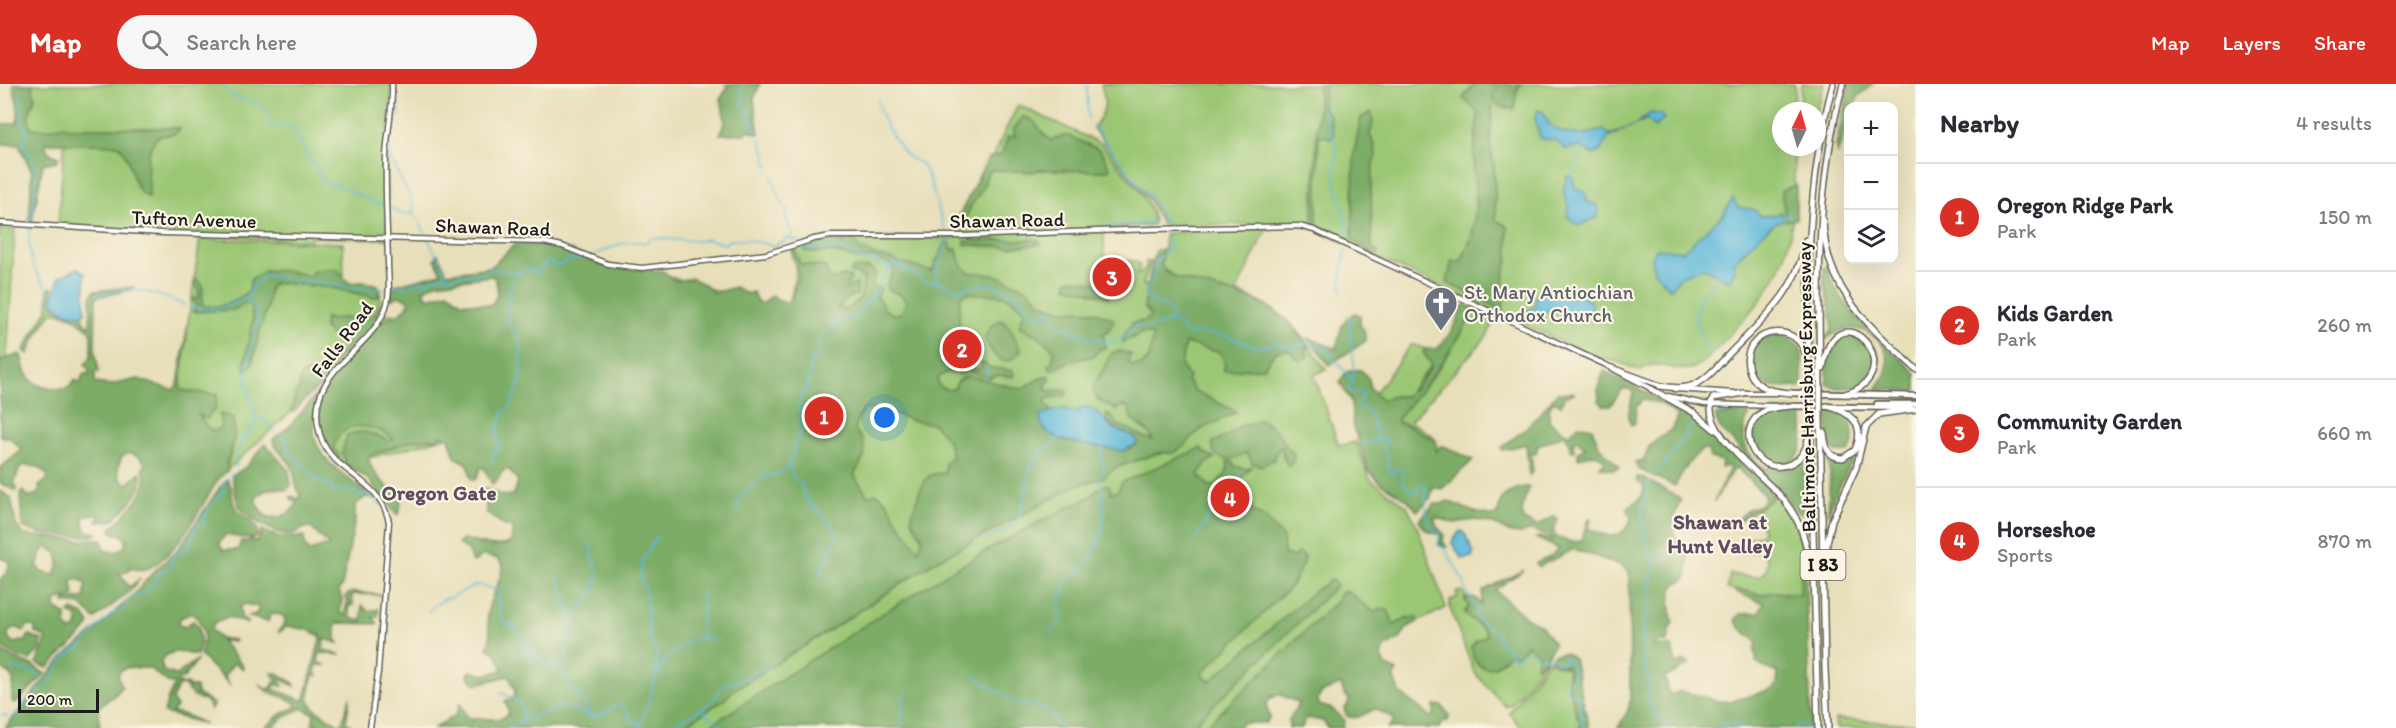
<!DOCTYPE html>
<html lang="en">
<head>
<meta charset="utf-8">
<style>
	body { margin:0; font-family:Itim,sans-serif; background:#f7f7f7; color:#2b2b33 }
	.controls { position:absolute; right:18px; top:18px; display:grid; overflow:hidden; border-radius:12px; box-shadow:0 6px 24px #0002 }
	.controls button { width:54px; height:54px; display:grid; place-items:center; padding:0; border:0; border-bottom:2px solid #e1e1e2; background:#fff; color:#2b2b33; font:30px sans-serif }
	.compass { position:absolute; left:1772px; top:18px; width:54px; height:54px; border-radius:50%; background:#fff; box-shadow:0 6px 24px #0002; rotate:5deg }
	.scale { position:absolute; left:18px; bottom:15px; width:81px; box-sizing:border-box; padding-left:6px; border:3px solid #1c1c1c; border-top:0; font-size:16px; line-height:21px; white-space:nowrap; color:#1c1c1c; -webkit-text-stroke:4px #fcf5e5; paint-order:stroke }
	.you { position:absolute; left:885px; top:334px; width:21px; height:21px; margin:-15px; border:4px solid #fff; border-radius:50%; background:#1a73e8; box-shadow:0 0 0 9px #1a73e833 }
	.badge { display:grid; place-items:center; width:39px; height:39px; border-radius:50%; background:#d93025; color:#fff; font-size:20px; font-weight:700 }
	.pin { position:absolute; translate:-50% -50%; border:3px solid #fff; box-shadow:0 2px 6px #0006 }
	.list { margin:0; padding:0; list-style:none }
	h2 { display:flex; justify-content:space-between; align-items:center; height:78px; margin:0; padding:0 24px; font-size:26px }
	h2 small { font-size:20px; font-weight:400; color:#7c7c81 }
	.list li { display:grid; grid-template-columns:39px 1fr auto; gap:18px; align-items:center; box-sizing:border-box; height:108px; padding:0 24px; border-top:2px solid #e1e1e2 }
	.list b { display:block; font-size:22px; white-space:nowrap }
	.list p { margin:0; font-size:20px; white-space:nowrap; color:#7c7c81 }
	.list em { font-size:20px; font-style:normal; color:#7c7c81 }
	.icon { flex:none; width:33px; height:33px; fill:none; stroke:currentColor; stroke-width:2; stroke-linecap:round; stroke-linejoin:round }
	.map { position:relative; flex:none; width:1916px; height:644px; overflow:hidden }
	header { display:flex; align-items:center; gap:36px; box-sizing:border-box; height:84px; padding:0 30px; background:#d93025; color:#fff }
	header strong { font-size:28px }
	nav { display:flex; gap:33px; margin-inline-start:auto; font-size:21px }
	.search { width:420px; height:54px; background:#f7f7f7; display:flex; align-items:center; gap:15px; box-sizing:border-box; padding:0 21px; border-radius:33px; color:#7c7c81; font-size:22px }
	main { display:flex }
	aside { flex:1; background:#fff }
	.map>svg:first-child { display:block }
	.green { fill:#9bc775; stroke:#5c7248; stroke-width:1.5 }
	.forest { fill:#7cac66; stroke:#4c6441; stroke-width:1.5; fill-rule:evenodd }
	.water { fill:#5cb8da; stroke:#3c6a7b; stroke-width:1.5 }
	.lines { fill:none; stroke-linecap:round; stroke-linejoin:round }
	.stream { stroke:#5cb8da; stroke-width:1.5 }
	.secondary-casing { stroke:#636053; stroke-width:7 }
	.primary-casing { stroke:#636053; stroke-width:8 }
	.highway-casing { stroke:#636053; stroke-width:8 }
	.secondary { stroke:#fff; stroke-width:4 }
	.primary { stroke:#fff; stroke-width:4.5 }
	.highway { stroke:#fff; stroke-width:5 }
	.highway-bridge-casing { stroke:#636053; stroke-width:8; stroke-linecap:butt }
	.highway-bridge { stroke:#fff; stroke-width:5 }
	.labels { text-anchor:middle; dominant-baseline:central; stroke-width:4.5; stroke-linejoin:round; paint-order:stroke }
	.shield { fill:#fcf5e5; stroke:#5f5d58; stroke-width:1.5 }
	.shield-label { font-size:18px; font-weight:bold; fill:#1c1c1c }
	.street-label { font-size:20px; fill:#1c1c1c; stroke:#fcf5e5 }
	.worship-label { font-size:20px; fill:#5b616d; stroke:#fcf5e5; text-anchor:start }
	.neighbourhood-label { font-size:21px; font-weight:bold; fill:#5d4e62; stroke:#fcf5e5 }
</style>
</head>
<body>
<header>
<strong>Map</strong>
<div class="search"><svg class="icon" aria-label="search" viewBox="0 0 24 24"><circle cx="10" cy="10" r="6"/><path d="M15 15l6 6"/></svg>Search here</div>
<nav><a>Map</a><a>Layers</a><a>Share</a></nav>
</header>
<main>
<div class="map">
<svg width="1916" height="644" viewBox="0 0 1916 644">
	<rect width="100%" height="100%" fill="#fcf5e5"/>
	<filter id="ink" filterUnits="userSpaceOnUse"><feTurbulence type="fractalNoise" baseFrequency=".0167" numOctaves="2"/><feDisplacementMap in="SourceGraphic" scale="12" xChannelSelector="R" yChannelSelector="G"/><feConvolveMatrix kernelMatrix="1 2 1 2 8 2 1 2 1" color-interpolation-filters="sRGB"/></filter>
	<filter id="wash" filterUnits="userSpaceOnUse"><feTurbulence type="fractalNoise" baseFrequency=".008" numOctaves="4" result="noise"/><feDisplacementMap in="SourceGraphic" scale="24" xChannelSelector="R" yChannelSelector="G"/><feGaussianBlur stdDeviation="1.35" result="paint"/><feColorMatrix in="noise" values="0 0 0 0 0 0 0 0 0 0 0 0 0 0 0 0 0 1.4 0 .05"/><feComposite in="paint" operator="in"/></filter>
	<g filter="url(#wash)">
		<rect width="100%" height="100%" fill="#e7dfb9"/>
		<!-- green -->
		<g class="green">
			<path d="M20,0h372l-5,57v98l-77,-2 1,4 -253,-15 7,-91 -40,-1z"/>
			<path d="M1101,0h694l-1,27h-13v36h13c1,84 2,121 -61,184 -11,11 -22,27 -36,35 -19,11 -42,-11 -57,5l-21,-9 -21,-4 -290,-132 -20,-2 -126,1 -12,-24 -57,-73c13,-16 14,-24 8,-44z"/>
			<path d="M1801,0h23l-8,27h-16z"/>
			<path d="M1018,21l84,39 40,50 9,16 3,12 -1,3 -49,4v27l4,3 27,2 5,4 -3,10 9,-7v-7l4,1 -7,23h5l8,-35h8l1,-17 102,-5 -31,64c48,17 63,36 90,78l-12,5 25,71 16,-4 15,37 37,27 10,20 29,82 -57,27 -173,93h-678l-11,-242 -61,-54 -115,31 -1,8 -7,-5 -19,-25 -4,-35 65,-92 177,5 3,-71c29,12 46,22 80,21l143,43 8,-42 -4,-19 15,-8 13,-3 -5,2 38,-2 -3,-2h102z"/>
			<path d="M0,144l15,1 -12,189 -3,-1z"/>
			<path d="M200,155l143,4 1,43 37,2 -1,14 -10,19 -42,46 -29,38 -73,66 5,-19 -58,-25z"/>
			<path d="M1474,226l2,3 17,9 -6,14 -76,84 1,3 21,13 3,5 -30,-17 -7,-1 -2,-5c30,-31 57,-69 77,-108z"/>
			<path d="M1411,261h4l11,4 -3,3 8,11v3l-25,30h-11l-13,4 -7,-7z"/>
			<path d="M1769,407c19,15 30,36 34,60h-2l1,37 -2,7 -24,-3 -17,3 -13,-4 -19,-2 3,-15c12,1 36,10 37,-9 1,-6 -1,-10 -5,-14l-25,2v-6l6,-3 4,-6 14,-3 2,-4 -6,-21 15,-12z"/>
			<path d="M1461,507l7,8h-3l4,7 -5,6 18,16 5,7c-17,10 -20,11 -8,30l10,3 23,-16 5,4 10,-11 12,9 -2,12 10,-7 -35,45 -6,3 -32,-35 -24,-64v-8l8,-3 -2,-5z"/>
			<path d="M1550,575l3,4 15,5v16l13,44h-59l-13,-15z"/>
			<path d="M1835,635l81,5v4h-80z"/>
		</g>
		<!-- forest -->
		<g class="forest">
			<path d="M13,0h19l3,14 -7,19 3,11 18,1 14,-4 5,3h112l-4,5 -19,4c-15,20 -7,36 -8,60 -19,-4 -15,-40 -31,-52l-70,-2 -3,4 6,7 8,3 -2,4 -14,3 -11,58h-3l3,-50 -13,-27 -19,-1v-17l3,-3 14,-1c4,-14 -2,-25 -4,-39z"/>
			<path d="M725,0h35l-6,15 5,35 -11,-4 -3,4h-25l5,-12 -4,-24 7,-11z"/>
			<path d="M1319,0h6l-2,24 6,6 5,22 -3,3 -8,-4 -4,2 -2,89 -4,-1v-8z"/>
			<path d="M1475,0h19l-4,60 4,23 2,53 12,7v35l-3,6 -2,42 -56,-27 5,-23 8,2c22,-36 14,-63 14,-103 0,-15 3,-31 4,-46l-15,-15z"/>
			<path d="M1498,0h23l-4,6 -3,19 -15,-3 -4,-5z"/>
			<path d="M1849,0h24l-15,13 -4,9h-6v15l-11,34 -1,-9z"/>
			<path d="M1371,28l2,10 -3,13 5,12 1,10 -3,10 -2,22 1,58 7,6 -3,2 -24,-15 2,-87 7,-35z"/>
			<path d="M1023,33c16,2 15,17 28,23l11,-4h7l31,14 10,18 -4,3 -69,-1 -3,2 -42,-2 -4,2 -5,16 -12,18 -9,22 -7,3 1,-9 32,-64 13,-3 7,-18 7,-1 -1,-7z"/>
			<path d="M1796,101v34l-10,2 -5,-30z"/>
			<path d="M844,154l9,1 7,11 70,21 3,-1c2,-12 10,-17 12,-27l4,-1 4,9 3,-3 6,17 6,7 28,3 32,14 13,14 21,7 31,1 19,7 2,3 -6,10 -5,3 2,14 -5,1 -6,7 -23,5 -20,9 -3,-5 4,-2 2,-13 -16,-14 -19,-10 6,-15c-19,-22 -35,-15 -58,-18l-6,4c-4,17 -2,28 3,44l-7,11 1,4 8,3 -1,8 13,3 4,-3 -1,-4h4l3,4 25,4 1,6 -16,-2 -10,3 -20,-7 -7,3 -14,-2 -10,6 2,8 9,4 7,-2c2,-8 6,-11 14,-12l52,13 23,-13h6v4l-5,6 3,5 13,-1 6,2 -2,4 -18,2 -2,5 7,9 -7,1 -1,16c25,19 50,14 78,22l13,-5 -1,-10 -17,-6 -10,-10v-6l5,3 5,8c13,2 25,14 36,15l-4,-7 -18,-14 -2,-12 -6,-1 -8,4c-9,-7 -23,-10 -22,-23l19,-34 8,-2 11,3 -3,7 3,5 11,-1 7,-7 4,-22 -10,-3 -20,9v-5l9,-14 13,-2 5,-4 -1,-4 -5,-5 9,-51 9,-5 1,4 -2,9 3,5 11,7c35,13 73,15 104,37 12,8 19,21 28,31l1,3h-3l3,8 -7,5 -6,-3 -6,-8c-19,0 -15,6 -26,18l-40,3 2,-6 -4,-12 -36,-10 -4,22 8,12 -2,4 5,5 1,4 44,22 -35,17 -9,7 -7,9 -12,8h-15l-42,14 -15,11 -27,8 -141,76 -99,65 -103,64 -7,8 -44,29h-247l22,-13 4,-12 7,15c13,-2 33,6 42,-5l-4,-12 9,-3 1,-8 -6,-14 -33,8 -7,-6 -1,-4 3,-3 13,4 19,-5 -7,-17 -9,-5c8,-14 -2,-23 1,-37 3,-17 13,-29 15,-46l-5,-6 -15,-4 -9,7 -3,-2 -3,-10 -10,-6 6,-5c13,4 34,11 47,3l2,-15 -8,-1 -19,-14v-15l-5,-3 -6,4v-4l9,-6c11,4 19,11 30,6l4,-13 -10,-13 -6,4 -7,11 -3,1 -8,-16h-4l-3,10 -3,2 -3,-2 -3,-14 -13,-7 -6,-19 -7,-3 -6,4 -22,1 -46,16c2,18 22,32 33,44l-1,11 -3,4 -29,-36 -22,-15 -4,-11 5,-18c16,-7 28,0 43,6l4,-2c-21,-15 -53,-22 -61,10l6,5 -1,8c-35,-47 -18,-73 16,-111 8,-8 16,-21 25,-28 10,-7 24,-8 30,-19l-2,-5 -9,-3 -7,4c-2,-5 1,-11 4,-15l46,-12 -6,-15 3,-4 9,19 44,-6 24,-23 7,-1 32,2 55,23 54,3 12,10 17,-3 12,6 9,9 22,-6 12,7 6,-2 4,10 6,2 9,-9 7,6 8,1 5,-5 7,-24 -7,-17 2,-7 6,15 25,3 3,9 6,4 9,-4 7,1 1,2 -5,6 1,3 10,-4v11l-7,1 -13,13h11l13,-12 3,-18 -9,-6 -4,1v-5l18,-1 6,4 -3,14 2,2 5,-1 2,2 -4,7 8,14 8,4 9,-1 4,-12 -5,-6 -12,-5 -2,-7 7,-12 -3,-6 -18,-8 -13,2 -29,-7 -13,1 -13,-2 1,-5 14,-6 13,-1 10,5zM491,192l4,2c3,11 5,19 -5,27l-29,-3 -13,-10 -20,6 -5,-8 13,-7zM866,325l23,2 21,9 24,4 14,16 4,16 -7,7v10c-4,1 -9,0 -14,2 -10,4 -17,34 -20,44l12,20 -5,12c-5,-11 -13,-18 -19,-28 -8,-12 -9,-22 -23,-30l-8,3 -14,-21 11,-20 -2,-14 -8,-12 3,-11z"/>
			<path d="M996,156h43l2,4 -31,3 -45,-2v-4z"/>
			<path d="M1827,182c11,43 57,77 89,107v18l-40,-2c4,-6 10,-14 11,-21 4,-22 -18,-41 -39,-39 -9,1 -15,5 -21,10l-2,-1 7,-8v-7l-4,-25 -4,-13v-17z"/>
			<path d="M336,184l13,15 13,-1 16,3 1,11 -5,2 -41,-10 -52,-5 -8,1 -3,3 -3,21 -7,21 -8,35 -6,8 -2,-6 9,-47 -3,-14 -3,-2 -13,7 -41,2 4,-7 -5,-6 7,-2 -1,-8 -3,-5 2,-5 6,7 -1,19c16,6 37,-4 48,-16v-8c16,-19 40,-9 62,-5v-4l3,-2z"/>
			<path d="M1073,195l32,5 6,5 -2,8 -43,-11 2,-6z"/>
			<path d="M52,203c1,4 0,7 0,10 -1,15 19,17 30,18l2,7 6,4 1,-29 3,-6 40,-4 -2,3 -36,7 -1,53 4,22h-4v11l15,2 28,-6 35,11 5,-6 10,-62 -8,68 37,5 -2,16 -5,2 -2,6 -9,-4 9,13 6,3 7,-3 -1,-14 14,4v21l-8,25 2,6 -8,7c-19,28 -41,76 -71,91 -6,3 -13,1 -19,0l-3,4 -8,1 10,14 12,-9 -11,13 -35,28 -15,-14 -16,-2 1,-3 19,-2 2,-13 -5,-5h-6l-3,2 2,14 -19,5v7l11,7v11l3,5 4,-1 5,-4 -1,-9 -8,-4 3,-3 12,5 6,9c-11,17 -29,28 -42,44l-12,-5 10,-22 -2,-5 -9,-3v-6l-7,-2 -4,6 -8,-4 -8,5v6l6,5 7,-2 4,1 4,-7 13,5 -2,9 -10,11 -9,-2 -21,-12v-67c6,-4 11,-10 8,-18l-8,-3v-67l11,7 5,27 8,10 56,5 22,-1 3,12h13l7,-5 1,-6 -4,-5 -9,-2 -2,-4c15,-17 41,-35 32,-61l3,-4 -8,-8 -9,-3 -7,3 -4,11 1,10 6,6h4l11,-11c6,20 -15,36 -28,49l-15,1 3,-4 -5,-4 -12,3 3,14 11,2 -1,2 -6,1c-22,-1 -49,2 -68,-10l-2,-32 3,-3 5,5 8,-1 4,-6 -1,-3 8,-6 1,-4 -9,-9 -14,-2 -5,2 -6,16 3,5 -1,3 -16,-8v-15l22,-18 -12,-12 -10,-2v-75l20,-7c3,5 3,9 4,14 5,19 27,23 44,20l8,-8 4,3 3,-9h6v-4l-4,-6 6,-7v-26c-15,-10 -19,-19 -39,-18l-16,23 -8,18 -4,-4 24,-43v-17zM47,463l10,6 2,10 -4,12 -13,-3 -5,-7 7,-16z"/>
			<path d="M381,221h2l-9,19 -27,26 -18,22 -9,14 -12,10 -14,16 -3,-1 5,-18 4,-6 -1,-6 3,-7 26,-7 20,-21 -7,-5 -3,2 -3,-1 6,-2 6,-9h-6l-8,5 -9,-7 1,-12 5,2 41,-3 5,-2z"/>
			<path d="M1464,221l8,2 2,3c-20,40 -49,76 -77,109l2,4 7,1 30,17v10l4,-5h4l29,14 -31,29 -9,-2 -3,11 -13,13 -9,-11 -26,-16 -14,-14 -15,-44 -2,-25 -11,-18c4,-11 9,-14 21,-13l8,9 1,9 12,12 13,-4h11l12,-11 13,-18v-4l-8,-11 3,-3h11c17,-18 17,-24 27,-44z"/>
			<path d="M1354,229l6,2v10l4,5 2,11 -37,24 -20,-27 27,11c5,-17 2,-24 18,-36z"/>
			<path d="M1002,236l9,9 10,22 -10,9 -8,1 -9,-6 -9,-16c1,-9 9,-17 17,-19z"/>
			<path d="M1773,250c37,6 29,22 29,53 -10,0 -23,2 -33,-1 -19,-6 -26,-34 -9,-46 3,-3 9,-4 13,-6z"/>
			<path d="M1845,251c47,-1 45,54 -1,53 -7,0 -11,0 -17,-4 0,-20 -3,-40 18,-49z"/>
			<path d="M1604,287l66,34 47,32 52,54 2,9 -37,24 13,-14 15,-6 3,-8 -29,-29 -22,34 16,-33 -2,-2 -7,2 1,-7 -12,-3 -2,-8 -4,-1c-11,5 -24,26 -29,37l-37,-17 -3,-7 8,-1c2,-4 4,-10 6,-14 8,-11 29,-14 27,-32l-16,-12 -18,-3 -6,7 -1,16 -4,2 -3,-8 5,-24 -3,-4h-8l-12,17h-6l-5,-5 -1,-14z"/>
			<path d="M1572,308l2,1 -10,4 -3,8 -7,-4c-6,6 -6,13 -4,21l19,13 9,-10 14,3 8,20 20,19 -7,3 -13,-3v-2l4,-2 1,-3 -9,-6 -18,4v-6l7,-5 -9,-7 -3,4 1,7 -3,-1 -2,-8 -6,-7 -25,11 -2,8 -5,-1 2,19 -4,3 -3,-31 -24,6 -1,-3c22,-13 40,-34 56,-54z"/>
			<path d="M318,309c-2,14 -6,33 -3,46 7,26 40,42 58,59l-7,-1 -11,8v15l-13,66 -3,4 3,10 -2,14 4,1 4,-15 -3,-2 1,-3 7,-3 28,3 -26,-1 -3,2 1,9 -4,1 1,12 12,3v-16l6,6 11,-2 -1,7 -5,1 5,7 -42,-1v16l3,4 -16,-4 1,7 -3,3 20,6 -21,-2 -2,10 8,2h-9l-2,7 2,4 -4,-1 -5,25 8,10 25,16 9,-29 -4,26 6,2h-7v3h-28l-1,-5 -4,3 2,-12 -12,-6 -19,10 -11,10h-8l17,-14 15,-7v-3c-12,-10 -28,-7 -37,-21l6,6 6,-1 5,-8 -4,-7h6l16,10 1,3 -15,-7 -1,2 4,5 -9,-1 -1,4 31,12 17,-65 -13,-6 -20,-4 -10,7 7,-11 -1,-6 -12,-3 -2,2 -2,7 -21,-6 7,-1 5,-5 -1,-3 -13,-3 -5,3 1,10 8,7 -21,-7 -13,5 -4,6 8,10 16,2 -2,2 -12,-2 22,26v3l-9,-6 -10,13 6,9 -30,-30c7,-17 5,-30 -8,-42l-12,5 -1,6 5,3 9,-6 5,5 3,17 -4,12c-15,-1 -24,-9 -36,6l2,10 13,4 22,-16 -15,20h-4l-1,3 5,3 4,-1 2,3h7l1,7 17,10 -3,5 -5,-8c-10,-1 -16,-6 -21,-15l-6,-1 -7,14 5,8 -5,5 14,3 19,9 -41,-11 4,-15 7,-14 -6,-1 -20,-15h-23l-5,2 -3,6 4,11c-9,13 -15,11 -24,21l2,20h-95l57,-70 23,-18 52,-49 17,-20 23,-20 43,-64 7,-8c7,8 3,19 8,28 7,12 25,14 23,30l-6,2 -27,-4 -6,9 4,6h15l3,-9h18l3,-11c14,8 26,9 42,6l1,10 5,5 19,-6 -19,-18c-8,0 -13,7 -21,7 -13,1 -46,-18 -51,-30 -3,-8 -4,-19 -6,-28l15,-10 18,-22 24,27 2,14 -4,5c-14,-3 -24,-2 -32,10 3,5 6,14 12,16 11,5 25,-3 30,-13l-7,-5 2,-2 6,3 2,-5c-6,-8 -4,-18 -8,-27 -6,-12 -17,-15 -19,-28l17,-13z"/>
			<path d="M1777,326h20l6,4c0,11 2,27 -3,38 -2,5 -9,10 -14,11 -36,9 -50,-45 -9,-53z"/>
			<path d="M1826,326c16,1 26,6 27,23 0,8 1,13 -5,19h-12l-6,-6z"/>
			<path d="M1748,329l2,1c-23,37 22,75 54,46l1,30 -3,24 -4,-1 -23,-29 -54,-54 -5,-10v-5z"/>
			<path d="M1259,336c24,8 20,23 35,34l-1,8 -5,4 -5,-11 -1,-8 -4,2 -4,12 -3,-1 -8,6 -10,-2 -6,-11c-15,5 -17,12 -33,0l-2,-10 21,-10 7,-7 11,-2z"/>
			<path d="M1201,364l4,5 10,5 -9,5 -8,12 11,11h6c5,-9 16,-11 12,-24h6l1,4 12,3 5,-2c-6,12 -19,14 -27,25l1,4 7,7 5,-5 14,-3 -2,9 3,2 -2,4 15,8 18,20 1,16 9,3 5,-4 6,3 1,3 -13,26 -90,88 1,3 7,5 107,-92 14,-9 6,5 -147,143h-484c127,-81 249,-168 386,-232l4,-6 10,-5 4,1 1,7 7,-2 4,-9z"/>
			<path d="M1855,372l-20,39 -7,19 2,-40 -2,-14 15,3z"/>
			<path d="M1637,393l6,1 35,19 3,4c-9,14 -10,27 -3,42l10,5c0,5 0,26 -1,29 -3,4 -8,4 -12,8 -7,8 -5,28 -2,38l-3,5 -2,14h-11l-3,4 18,1 4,17 10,-3 4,3 -25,14 5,17 11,-4 38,10 11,1 42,-13 5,-5 1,-11c-8,-5 -15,-3 -22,-11l1,-5 -3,-5 3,-10 -17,-14 -5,-8 6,-6 18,-1 5,-10 -29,-11v-2l11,1 13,4 16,-3 25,3 2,-44 3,5 6,172h-193l10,-18 2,-9 -1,-129 -9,-7 -46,-16 -36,18 -2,-4 14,-6 9,-8 -23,-11 3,-1 14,3 -2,-3 -20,-7 -10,4 -10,-1 -17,-9 -18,-4 -22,3 -20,-6 3,10 7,7 -1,8 4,5 -8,-2 2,-10 -15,-5 -7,-9 15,-17h7l7,-3 26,11 20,4c7,-4 4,-11 8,-17 5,-7 19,-13 27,-12l-7,20 1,13 15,6 16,-10 4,4 -5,10 3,7 15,5 10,-1 7,-20 3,-4 -2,12c5,1 8,3 13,5 14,6 26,-3 29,-16l-4,-9c7,-8 17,-9 17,-23l-7,-5z"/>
			<path d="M1524,486l-29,20 32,28 15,8 12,18 -9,15 -8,7 -1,-2 3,-10 -12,-9 -10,11 -6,-3 -16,14 -11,1 -10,-9 -3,-12 5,-6 11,-6 -5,-7 -17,-14 4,-8 -5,-7 12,-1 5,7 2,-14 5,-3z"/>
			<path d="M1346,506l25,20 5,2 5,-4 7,2 6,15 13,-7 10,-1v5l-10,6 -6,10 -16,9 -3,9 4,10 11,5 -3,8 6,14 31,24 3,-2v-10l8,1 7,9 -1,6h-4l-5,7h-52l6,-6 1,-4 -19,-9c-10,3 -15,12 -28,7l-3,-7 4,-5 1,-5 -5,-5 -3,-10 -20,9 -3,7 1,5 13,4 12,10 -1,9h-15l-5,-7 -15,-3 -4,3 -2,7h-13v-8l10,-17 -18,-8 -9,1 -6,9 4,12 -4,6h-23l-6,5h-33l135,-129 1,-5z"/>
			<path d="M0,567l24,12 8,2 13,9 -29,29 -4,-1c-2,-18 9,-23 -12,-34z"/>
			<path d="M1566,569l8,6 15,69h-8l-1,-2 -12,-42 2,-8 -3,-10 -14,-3 -1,-7 3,-2z"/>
		</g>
		<!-- water -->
		<g class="water">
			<path d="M1538,26l5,2c7,25 40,26 61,17l5,6 26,-10 15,-12 11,1 3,5 -10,8 -7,-8 -38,18 -10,15 -5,3 -14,-9 -15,3 -9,-8 -16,-3 -5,-19z"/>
			<path d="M1572,92l3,12 10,4 3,11 8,1 3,5 -1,8 -19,9 -12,-9 1,-11 -5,-15 4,-14z"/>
			<path d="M1733,114l4,9 18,3 5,6 15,-1 6,-3 2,9c-5,1 -5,0 -9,3 -6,3 -39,35 -40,39l1,8 -6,10 -25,-13 -23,8 -11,13 -16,-18 -3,-11 6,-12 26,3 40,-36z"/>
			<path d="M77,184l8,5v40l-3,2 -17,-3 -13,-11 7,-24z"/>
			<path d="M1546,206c13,6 18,9 33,4l12,8 1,9 -14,5 -32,-5 -10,7 -8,-2 -2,-5 9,-4 1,-11z"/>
			<path d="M1084,323c13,0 20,15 31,22 8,5 16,3 22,11l-1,5 -14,6c-20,-6 -81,-5 -82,-34 7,-7 31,-11 37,-4l1,-3z"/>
			<path d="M1460,447l4,1 10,21 -2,4 -10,2 -10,-17z"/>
		</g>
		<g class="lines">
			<!-- stream -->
			<g class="stream">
				<path d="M223,0c11,20 27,12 41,25 5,4 4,12 7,17l23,1 6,15 24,40 11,2 48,22"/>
				<path d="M1087,0l1,34"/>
				<path d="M741,4l2,11 -2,5 9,7 -1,8 4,3 4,10"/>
				<path d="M21,6l1,32 6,11 -5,7 1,6 8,10 5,26 -7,41"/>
				<path d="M878,16c2,20 16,38 26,53 4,6 13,7 18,12 10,11 17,53 25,69"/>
				<path d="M395,18l4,1 1,13h-4c-3,12 -9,26 -6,38 4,20 25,41 23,60l4,4 30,57"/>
				<path d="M1325,21v9l11,32 -1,35 11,40 2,23"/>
				<path d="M1093,41c12,17 25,34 38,50 14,17 25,24 32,46l4,1"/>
				<path d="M760,55l6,16 -1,6 4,5"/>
				<path d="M772,92c4,11 9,28 16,35l-2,8 7,18"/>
				<path d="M1572,92l10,-28"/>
				<path d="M391,124l8,5 13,1"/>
				<path d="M1782,133l10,-3"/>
				<path d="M1107,142l43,-3 1,-4"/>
				<path d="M30,144c-3,24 1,40 16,58"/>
				<path d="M1167,153l3,11 -14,13 -10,37c10,6 27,9 26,22"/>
				<path d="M801,161c12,9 24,1 37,4 12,2 23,14 36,11l4,4 13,3 5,-4 6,1 2,7 11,3 10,8h13l21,8 12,-4 19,-2 26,10 13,18 12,4 7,-6 9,15 14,4 3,5 5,-1 2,-3 8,9 10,-1 6,5 17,-4 13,-13 19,1 17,-6 7,3 10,11 10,-3 30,5 34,11 15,-6 13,7 13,-6 21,3 29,35 -5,7 2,3 13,1 -4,12 3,4 7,4 6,16 2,11 3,1 5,-3 3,4 -5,7 6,13v10l5,3 2,-5h6l1,15 12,9 3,-1 2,-7 3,-1 3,3c-1,17 -2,39 14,47l-2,11 7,4 19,33 2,10 9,12 4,17 18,12 3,10 7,4 7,12 13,-10 11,8 17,1 4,5 5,-1v-5l6,2 4,18 -7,5 1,10 12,5 2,10 -2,5 4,5 -6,4 8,7"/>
				<path d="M592,172c19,-7 33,-18 52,-13l8,-5 46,3 9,-2 18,5 4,-4h19l27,6 13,-8 10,3"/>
				<path d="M936,197c-1,-15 10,-28 11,-42"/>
				<path d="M882,199l2,-7 8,-8"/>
				<path d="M48,204l6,5"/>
				<path d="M391,204l7,-3 8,3 12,-7 6,2c6,-4 13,-4 19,-8l10,3 4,-4 19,2 4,-3h5l4,-4c11,1 20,2 31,4l8,-4 10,4 9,-12 11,5 14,-7h16"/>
				<path d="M1342,208c-2,-12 1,-30 4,-42"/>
				<path d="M95,211l37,-6 24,5 29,11"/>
				<path d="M190,223l18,2 16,-2 20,-9"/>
				<path d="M1346,232l5,4c-6,20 8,40 1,60"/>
				<path d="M1709,267c-12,-21 -20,-35 -6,-57 5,-7 11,-12 14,-19"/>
				<path d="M985,293l2,-9"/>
				<path d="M256,321l-6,-3 -1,-5 2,-7 -5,-5 2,-3c-8,-15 16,-57 7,-73 -2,-4 -7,-7 -10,-10l4,-3 3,-11 5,-2 8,-9 28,7h23l10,4 9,-1 7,3 25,1 11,2 8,-1"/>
				<path d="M1716,330l32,-4"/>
				<path d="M258,334l7,3 11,10"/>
				<path d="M281,350l6,9 2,9 9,7 2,5 9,6 7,9 12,5 6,8 13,-3 14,6 7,-1 12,11"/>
				<path d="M1360,360l17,-4"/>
				<path d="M489,380l4,-4 -1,-7 7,-4 -2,-17 6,-20 7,-6 11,-27v-35l-7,-15 -7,-5 2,-34 6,-18"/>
				<path d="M790,380c1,5 1,10 4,14 2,2 6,4 7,6 2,4 2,10 4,14 9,13 47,33 23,52l4,6 -11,10 -1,11"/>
				<path d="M236,383l1,-10 -2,-7 5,-1 1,-11 8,-2 1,-7 5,-2 1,-10 -4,-4 4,-4"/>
				<path d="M1654,391l15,-16 26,-39"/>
				<path d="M230,392l4,-3"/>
				<path d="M1650,398c-8,15 -10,40 -5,57 3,10 9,19 11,28 -12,14 3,34 -14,55l2,39 6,26 -3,12 9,17 15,12"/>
				<path d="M737,429c0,-4 0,-7 1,-10 2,-6 21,-23 26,-27 10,-1 21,-3 26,-12l-1,-3 5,-8v-8l7,-15 -2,-30c10,-12 11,-27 13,-41l6,-1 2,-6 -2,-11 10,-10 6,-2 -3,-5c15,-5 19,-2 31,-14v-5l5,-2 14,-18"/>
				<path d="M1196,454l23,-36v-13l3,-4 19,-10"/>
				<path d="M986,455l22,-10 9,-8 7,-21 5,-31 12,-19 11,-5 3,-6 6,-1"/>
				<path d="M589,459l8,28v11l-3,10 -16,21 -12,37 1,17 -4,9 4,4 1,8 11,6 1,6 6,1 4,15"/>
				<path d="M556,490l4,8 7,27 7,11"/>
				<path d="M701,508l2,9 -2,37"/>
				<path d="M449,514l28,-13 21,5 3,30 6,4h5c13,17 30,46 53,46"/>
				<path d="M491,515l8,1"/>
				<path d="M428,528l8,-8 11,-6"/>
				<path d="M1049,549l10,-9c0,-10 2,-32 7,-41 4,-7 8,-8 14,-12 4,-4 8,-11 12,-15 13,-15 15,-60 6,-77l6,-9 -3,-14 2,-9"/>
				<path d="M516,554l12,19 7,4 6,-1"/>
				<path d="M10,584l24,4 8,4"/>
				<path d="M973,591l43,29 19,2 14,5 10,17"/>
				<path d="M656,593c7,-16 23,-35 42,-38 7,-1 13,1 20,1"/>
				<path d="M501,609c8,3 22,9 22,19 0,3 -2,6 -1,10"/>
				<path d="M702,626l22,18"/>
				<path d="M0,631l7,1"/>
				<path d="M590,632c14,2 19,-9 30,-12l13,17 7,2"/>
				<path d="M13,633l39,-39 6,-13 8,-9 17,-11 15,-18 15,-14 6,-2 15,-18 5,3c9,-4 17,-14 22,-24l9,-4 2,-10 4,-5 5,1 8,-8 7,-20 9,-4 -2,-6 3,-1 4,-11 14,-13 -3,-5 7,-8"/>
				<path d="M507,644l57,-23 5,4h6l5,5 6,-3 3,6"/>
				<path d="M641,644l-1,-4 9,-20 6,-26 2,-24 -8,-17 -3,-45 -6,-15 2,-16 15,-25"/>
				<path d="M665,644l44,-23 14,-20 23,-7 25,-12"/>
				<path d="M901,644l3,-34"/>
				<path d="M1719,644l3,-4 7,2 8,-3 6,5"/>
				<path d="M1795,644l3,-3 10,2"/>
			</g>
		</g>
	</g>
	<g filter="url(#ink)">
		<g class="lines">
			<!-- secondary casing -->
			<g class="secondary-casing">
				<g id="secondary">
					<path d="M0,139l162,10 381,9 19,4 46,18 34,4 124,-14 48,-15 17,-3h132l189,-7 147,-3 15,4 290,134 48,25"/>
					<path d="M1610,283l52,19"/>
					<path d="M1626,291l17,9"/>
					<path d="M1675,305l59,4"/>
					<path d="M1744,309h32"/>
					<path d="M1668,312l36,8 72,2"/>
					<path d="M370,644l8,-56 11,-150c-11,-50 -63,-46 -71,-96 -9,-58 52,-73 68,-119 5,-14 2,-30 2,-45 -1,-35 -3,-70 -2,-105 1,-25 7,-48 6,-73"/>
				</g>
			</g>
			<!-- primary casing -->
			<g class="primary-casing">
				<g id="primary">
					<path d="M1791,309l125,3"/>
					<path d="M1877,320h39"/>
					<path d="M1791,322l120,2"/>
				</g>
			</g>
			<!-- highway casing -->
			<g class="highway-casing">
				<g id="highway">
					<path d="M1823,137c3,70 45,104 93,148"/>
					<path d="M1823,285c11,-87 93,4 22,25"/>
					<path d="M1660,302c12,1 25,4 36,-2 13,-6 24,-21 34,-31 35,-36 67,-61 76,-113"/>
					<path d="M1820,302c-2,-102 -4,-202 23,-302"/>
					<path d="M1809,303c-2,-102 -3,-204 24,-303"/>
					<path d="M1651,305l42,23 22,18"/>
					<path d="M1744,309l-31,5c-15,33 52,78 71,102 15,19 23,41 25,64"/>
					<path d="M1791,309c-8,-1 -16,-1 -23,-4 -9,-3 -16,-10 -19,-19 -12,-40 51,-55 58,-10"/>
					<path d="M1791,322c-9,1 -20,1 -28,6 -31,18 -6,66 27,52 10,-4 16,-14 18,-25"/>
					<path d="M1810,329l8,315"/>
					<path d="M1820,329l5,256 3,59"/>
					<path d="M1824,348c1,14 3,26 19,26l12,-8c11,-26 -4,-38 -28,-44"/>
					<path d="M1826,489l1,-30 5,-23 24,-52 10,-41 13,-13 37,-5"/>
				</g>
			</g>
			<!-- secondary -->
			<use href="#secondary" class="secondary"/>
			<!-- primary -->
			<use href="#primary" class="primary"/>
			<!-- highway -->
			<use href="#highway" class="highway"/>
			<!-- highway-bridge casing -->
			<g class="highway-bridge-casing">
				<g id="highway-bridge">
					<path d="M1820,302v27"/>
					<path d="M1809,303l1,26"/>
				</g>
			</g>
			<!-- highway-bridge -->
			<use href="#highway-bridge" class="highway-bridge"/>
		</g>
	</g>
	<!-- icons -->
	<defs>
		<g id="church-pin" transform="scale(1.725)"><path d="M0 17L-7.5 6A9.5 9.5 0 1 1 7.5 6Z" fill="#6b7280" stroke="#fcf5e5"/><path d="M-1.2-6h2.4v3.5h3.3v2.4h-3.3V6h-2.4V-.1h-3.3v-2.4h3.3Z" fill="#fff"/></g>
	</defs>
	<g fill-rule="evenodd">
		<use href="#church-pin" x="1441" y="219"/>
	</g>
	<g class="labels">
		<!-- shield labels -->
		<rect class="shield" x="1800.5" y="466" width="45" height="30" rx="4.5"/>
		<g class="shield-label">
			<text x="1823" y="481">I 83</text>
		</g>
		<!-- street labels -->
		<g class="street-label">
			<text transform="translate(194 135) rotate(2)">Tufton Avenue</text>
			<text transform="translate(1007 136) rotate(-1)">Shawan Road</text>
			<text transform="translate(493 143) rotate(2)">Shawan Road</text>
			<text transform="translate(342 255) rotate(-53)">Falls Road</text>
			<text transform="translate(1806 303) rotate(-91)">Baltimore-Harrisburg Expressway</text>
		</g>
		<!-- worship labels -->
		<g class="worship-label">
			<text x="1464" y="208">St. Mary Antiochian<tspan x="1464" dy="23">Orthodox Church</tspan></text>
		</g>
		<!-- neighbourhood labels -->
		<g class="neighbourhood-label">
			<text x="439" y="408">Oregon Gate</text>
			<text x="1720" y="437">Shawan at<tspan x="1720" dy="24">Hunt Valley</tspan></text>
		</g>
	</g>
</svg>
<div class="controls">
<button>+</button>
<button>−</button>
<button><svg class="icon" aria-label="layers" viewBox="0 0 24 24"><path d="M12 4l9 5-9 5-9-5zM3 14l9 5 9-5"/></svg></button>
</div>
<svg class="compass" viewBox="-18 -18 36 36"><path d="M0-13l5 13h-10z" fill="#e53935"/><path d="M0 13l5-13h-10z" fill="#7c7c81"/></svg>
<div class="scale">200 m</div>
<div class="you"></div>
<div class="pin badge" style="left:824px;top:332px">1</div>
<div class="pin badge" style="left:962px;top:265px">2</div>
<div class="pin badge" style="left:1112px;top:193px">3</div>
<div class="pin badge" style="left:1230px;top:414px">4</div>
</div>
<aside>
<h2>Nearby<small>4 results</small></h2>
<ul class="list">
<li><span class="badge">1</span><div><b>Oregon Ridge Park</b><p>Park</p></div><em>150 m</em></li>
<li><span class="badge">2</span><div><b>Kids Garden</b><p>Park</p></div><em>260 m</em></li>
<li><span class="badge">3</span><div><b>Community Garden</b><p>Park</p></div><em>660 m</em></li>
<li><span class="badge">4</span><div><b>Horseshoe</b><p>Sports</p></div><em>870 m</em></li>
</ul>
</aside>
</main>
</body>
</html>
